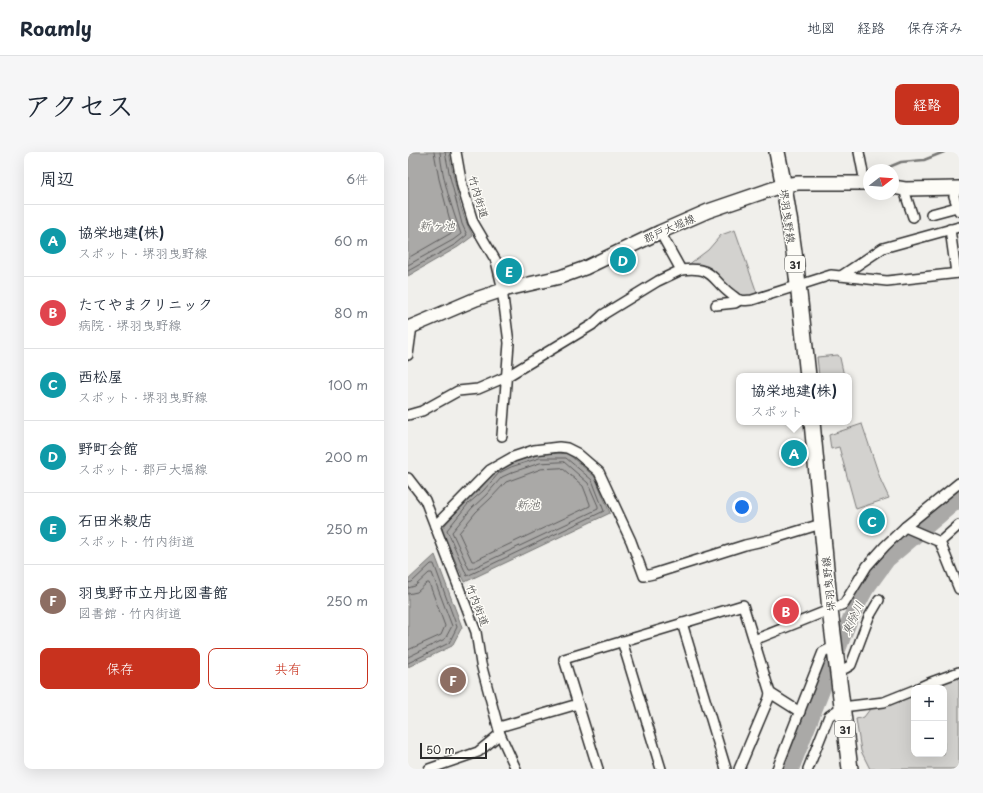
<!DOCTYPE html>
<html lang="ja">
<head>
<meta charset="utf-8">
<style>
	body { margin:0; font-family:"Playpen Sans","Klee One",sans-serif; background:#f6f6f7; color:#1f2937 }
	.controls { position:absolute; right:12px; bottom:12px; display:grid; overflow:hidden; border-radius:8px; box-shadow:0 4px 16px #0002 }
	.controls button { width:36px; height:36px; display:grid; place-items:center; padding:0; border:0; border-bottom:1px solid #e0e1e3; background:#fff; color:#1f2937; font:20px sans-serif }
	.compass { position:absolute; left:455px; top:12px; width:36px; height:36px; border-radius:50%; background:#fff; box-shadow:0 4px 16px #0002; rotate:73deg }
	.scale { position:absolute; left:12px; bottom:10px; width:67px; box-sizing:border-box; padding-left:4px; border:2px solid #2b2b2b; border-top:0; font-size:11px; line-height:14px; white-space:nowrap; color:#2b2b2b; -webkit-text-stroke:3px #fdfcf7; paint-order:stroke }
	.you { position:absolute; left:334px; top:355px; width:14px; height:14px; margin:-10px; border:3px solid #fff; border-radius:50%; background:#1a73e8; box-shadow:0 0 0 6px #1a73e833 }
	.badge { display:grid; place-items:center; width:26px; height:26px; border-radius:50%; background:#c8321e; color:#fff; font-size:13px; font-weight:700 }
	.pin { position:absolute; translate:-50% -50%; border:2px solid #fff; box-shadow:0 1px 4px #0006 }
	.popup { position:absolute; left:328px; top:221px; width:116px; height:52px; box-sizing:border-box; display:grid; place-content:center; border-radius:8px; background:#fff; filter:drop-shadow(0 1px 3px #0005); font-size:13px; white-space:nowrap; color:#747a83 }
	.popup b { font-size:15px; color:#1f2937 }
	.popup::after { content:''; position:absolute; left:50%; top:100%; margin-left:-8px; border:8px solid transparent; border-top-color:#fff }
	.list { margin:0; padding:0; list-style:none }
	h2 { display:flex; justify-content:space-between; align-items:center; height:52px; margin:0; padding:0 16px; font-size:17px }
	h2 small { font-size:13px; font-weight:400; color:#747a83 }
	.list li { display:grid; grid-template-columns:26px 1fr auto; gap:12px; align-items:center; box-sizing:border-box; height:72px; padding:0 16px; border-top:1px solid #e0e1e3 }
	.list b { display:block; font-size:15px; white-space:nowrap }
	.list p { margin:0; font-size:13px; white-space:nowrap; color:#747a83 }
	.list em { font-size:13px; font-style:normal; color:#747a83 }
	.actions { display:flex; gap:8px; padding:12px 16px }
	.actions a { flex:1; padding:9px 0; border:1px solid #c8321e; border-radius:8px; text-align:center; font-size:14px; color:#c8321e }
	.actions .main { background:#c8321e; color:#fff }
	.map { position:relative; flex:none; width:551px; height:617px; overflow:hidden; border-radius:8px }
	header { display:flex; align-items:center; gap:24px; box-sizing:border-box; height:56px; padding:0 20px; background:#fff; border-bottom:1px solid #e0e1e3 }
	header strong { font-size:19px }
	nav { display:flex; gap:22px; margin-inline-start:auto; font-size:14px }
	.intro { display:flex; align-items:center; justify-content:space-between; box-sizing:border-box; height:96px; padding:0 24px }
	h1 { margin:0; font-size:28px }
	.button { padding:10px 18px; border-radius:8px; background:#c8321e; color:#fff; font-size:14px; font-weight:700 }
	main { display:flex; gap:24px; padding:0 24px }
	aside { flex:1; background:#fff; border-radius:8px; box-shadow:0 4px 16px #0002 }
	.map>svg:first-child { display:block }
	.green { fill:#d3d2cf; stroke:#7f7e7d }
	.water { fill:#aaa9a7; stroke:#777775 }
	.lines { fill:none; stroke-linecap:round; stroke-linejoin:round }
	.shore { stroke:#5e5d5d; stroke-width:1 }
	.stream { stroke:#777775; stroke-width:2.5 }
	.river { stroke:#aaa9a7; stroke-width:16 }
	.street-casing { stroke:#2b2b2b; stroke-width:12 }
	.secondary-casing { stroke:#2b2b2b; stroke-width:16 }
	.primary-casing { stroke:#2b2b2b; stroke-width:18 }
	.street { stroke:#fdfcf7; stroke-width:9 }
	.secondary { stroke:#fdfcf7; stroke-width:13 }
	.primary { stroke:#fdfcf7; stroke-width:15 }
	.labels { text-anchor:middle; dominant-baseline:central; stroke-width:3; stroke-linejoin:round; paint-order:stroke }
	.shield { fill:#fdfcf7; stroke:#6a6a68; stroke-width:1 }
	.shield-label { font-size:10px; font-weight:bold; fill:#2b2b2b }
	.street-label { font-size:11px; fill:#2b2b2b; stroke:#fdfcf7 }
	.water-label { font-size:12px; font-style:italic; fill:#575756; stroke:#fdfcf7 }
</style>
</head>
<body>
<header>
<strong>Roamly</strong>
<nav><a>地図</a><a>経路</a><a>保存済み</a></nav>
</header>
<div class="intro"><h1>アクセス</h1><a class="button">経路</a></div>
<main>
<aside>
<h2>周辺<small>6件</small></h2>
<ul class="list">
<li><span class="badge" style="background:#0f9aa8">A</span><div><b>協栄地建(株)</b><p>スポット · 堺羽曳野線</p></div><em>60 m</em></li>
<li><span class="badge" style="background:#e0444e">B</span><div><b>たてやまクリニック</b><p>病院 · 堺羽曳野線</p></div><em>80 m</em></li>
<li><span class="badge" style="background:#0f9aa8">C</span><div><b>西松屋</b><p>スポット · 堺羽曳野線</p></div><em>100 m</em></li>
<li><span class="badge" style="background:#0f9aa8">D</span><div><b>野町会館</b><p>スポット · 郡戸大堀線</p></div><em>200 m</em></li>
<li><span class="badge" style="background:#0f9aa8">E</span><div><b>石田米穀店</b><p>スポット · 竹内街道</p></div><em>250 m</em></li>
<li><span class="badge" style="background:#8d6e63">F</span><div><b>羽曳野市立丹比図書館</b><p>図書館 · 竹内街道</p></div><em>250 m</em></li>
</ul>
<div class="actions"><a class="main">保存</a><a>共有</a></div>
</aside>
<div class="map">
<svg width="551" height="617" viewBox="0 0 551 617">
	<rect width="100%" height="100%" fill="#f0efeb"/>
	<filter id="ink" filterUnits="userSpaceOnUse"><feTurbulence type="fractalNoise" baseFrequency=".025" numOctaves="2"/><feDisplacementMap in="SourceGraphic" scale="8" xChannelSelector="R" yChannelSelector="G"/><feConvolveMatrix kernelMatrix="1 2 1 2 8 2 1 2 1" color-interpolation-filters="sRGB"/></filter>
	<g filter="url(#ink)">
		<!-- green -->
		<g class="green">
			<path d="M327,78l23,66h-20l-50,-31 20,-15 13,-15z"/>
			<path d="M430,203l2,3 4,18h-25l-2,-19z"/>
			<path d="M454,272l19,57 8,17 -33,11 -17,-62 -8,2 -2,-14z"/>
			<path d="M551,522v94l-3,1h-86l-9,-18 -5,-32 8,-2 6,-8 44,-15v60h30v-66h-15z"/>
		</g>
		<!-- water -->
		<g class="water">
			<path d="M0,0h41c5,28 10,59 24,84l-15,11 -50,29z"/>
			<path d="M159,301l28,24 15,36 -145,69 -24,-52 24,-29 15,-12 16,-19 13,-6 30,-10z"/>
			<path d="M27,403l27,72 -10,19 -44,21v-87z"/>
		</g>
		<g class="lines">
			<!-- shore -->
			<g class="shore">
				<path d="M0,106l45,-26 -14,-53 -5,-27"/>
				<path d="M0,113l45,-25 8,-6c-9,-26 -19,-55 -21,-82"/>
				<path d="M0,119l48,-27 11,-9 -5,-11 -12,-47 -5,-25"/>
				<path d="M132,306h26l26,22 12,31 -137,65 -20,-46 21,-26 15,-13 16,-18 12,-6z"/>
				<path d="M156,310l24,21 10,23v3l-127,60h-2l-17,-37 20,-24 14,-13 16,-18 11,-5 27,-9z"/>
				<path d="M154,316l21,18 7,18v2l-116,55h-2l-13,-28 17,-21 14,-13 16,-17 35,-13z"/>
				<path d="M0,431l4,-1 19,-18h3l23,63 -8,16 -41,20"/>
				<path d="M0,436l7,-2 14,-13h3l20,53 -7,13 -37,18"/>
				<path d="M0,442l9,-2 10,-9h2l16,43 -4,9 -33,15"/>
			</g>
			<!-- stream -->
			<path class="stream" d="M474,18l19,-8 23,-2 20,-8"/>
			<!-- river -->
			<path class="river" d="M383,617l59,-150 16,-30 21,-29 72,-61"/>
			<!-- street casing -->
			<g class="street-casing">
				<g id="street">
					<path d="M48,0l6,34 11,36 23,39 7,29v7l6,46 -7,93"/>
					<path d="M451,0l6,31"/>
					<path d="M548,36l-2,8 5,15"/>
					<path d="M497,37l1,7 7,21"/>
					<path d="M523,62l26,-7"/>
					<path d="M542,77l6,44"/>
					<path d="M273,118c34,-4 29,9 51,25 2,1 5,5 8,5 3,1 9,0 12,0l79,-25 56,6 72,-8"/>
					<path d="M433,124l42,-28 76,-21"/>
					<path d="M308,153l19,-2 5,-3"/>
					<path d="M0,203l4,-29"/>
					<path d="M0,263l14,-4 36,-20 20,-2 28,-12 86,-52 12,-11 54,-33 23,-11 -21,-38"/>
					<path d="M0,326l17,22 51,132 5,32 19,70 16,35"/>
					<path d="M27,374l55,-56 23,-13 21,-7 25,-3 8,1 10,5 22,19 32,69 13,35 9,-2 92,-29 27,-6 49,-15"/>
					<path d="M497,375l35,15 19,47"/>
					<path d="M532,390l19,-17"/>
					<path d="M274,471l44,146"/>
					<path d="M346,488l90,-36 23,-38 18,-20 20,-19 54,-44"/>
					<path d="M214,489l39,128"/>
					<path d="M429,518l9,-2 5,-3 18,-48 10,-17"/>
					<path d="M510,536l11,-5 30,-11"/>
					<path d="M362,541l30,19"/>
					<path d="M91,575l79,-23"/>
					<path d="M21,617l49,-17 22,-18"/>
					<path d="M190,617l-34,-110 179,-54 27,88 -1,5 -30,71"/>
					<path d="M369,617l46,-117 12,-6"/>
					<path d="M400,617l21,-53 13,-9 42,-5 30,-12"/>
				</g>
			</g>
			<!-- secondary casing -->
			<g class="secondary-casing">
				<g id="secondary">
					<path d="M485,35l12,2 54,-1"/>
					<path d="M0,176l68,-29 27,-9 57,-13 25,-9 75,-36 48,-21 76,-26 14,-2h71"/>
				</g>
			</g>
			<!-- primary casing -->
			<g class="primary-casing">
				<g id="primary">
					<path d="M369,0c16,74 23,149 31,224"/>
					<path d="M404,270l18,188 20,159"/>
				</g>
			</g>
			<!-- street -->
			<use href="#street" class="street"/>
			<!-- secondary -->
			<use href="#secondary" class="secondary"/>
			<!-- primary -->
			<use href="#primary" class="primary"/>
		</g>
	</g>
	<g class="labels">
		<!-- shield labels -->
		<g class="shield">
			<rect x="377" y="104" width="20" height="16" rx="3"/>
			<rect x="427" y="569" width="20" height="16" rx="3"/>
		</g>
		<g class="shield-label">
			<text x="387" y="112">31</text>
			<text x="437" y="577">31</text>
		</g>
		<!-- street labels -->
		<g class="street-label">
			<text transform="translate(71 45) rotate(74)">竹内街道</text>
			<text transform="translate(380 64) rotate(82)">堺羽曳野線</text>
			<text transform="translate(261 76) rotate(-24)">郡戸大堀線</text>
			<text transform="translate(420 432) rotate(-96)">堺羽曳野線</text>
			<text transform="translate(70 453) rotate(69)">竹内街道</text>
		</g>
		<!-- water labels -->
		<g class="water-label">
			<text x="29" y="73">新ヶ池</text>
			<text x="120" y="352">新池</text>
			<text transform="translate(444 466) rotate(-65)">東除川</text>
		</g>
	</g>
</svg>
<div class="controls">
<button>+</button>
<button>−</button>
</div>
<svg class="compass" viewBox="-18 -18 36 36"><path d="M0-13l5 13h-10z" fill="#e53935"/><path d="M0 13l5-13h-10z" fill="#747a83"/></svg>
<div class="scale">50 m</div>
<div class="you"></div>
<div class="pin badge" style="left:386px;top:301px;background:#0f9aa8">A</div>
<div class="popup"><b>協栄地建(株)</b>スポット</div>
<div class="pin badge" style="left:378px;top:459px;background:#e0444e">B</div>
<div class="pin badge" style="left:464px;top:369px;background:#0f9aa8">C</div>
<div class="pin badge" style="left:215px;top:108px;background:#0f9aa8">D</div>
<div class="pin badge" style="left:101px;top:119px;background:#0f9aa8">E</div>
<div class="pin badge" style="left:45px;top:528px;background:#8d6e63">F</div>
</div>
</main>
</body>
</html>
